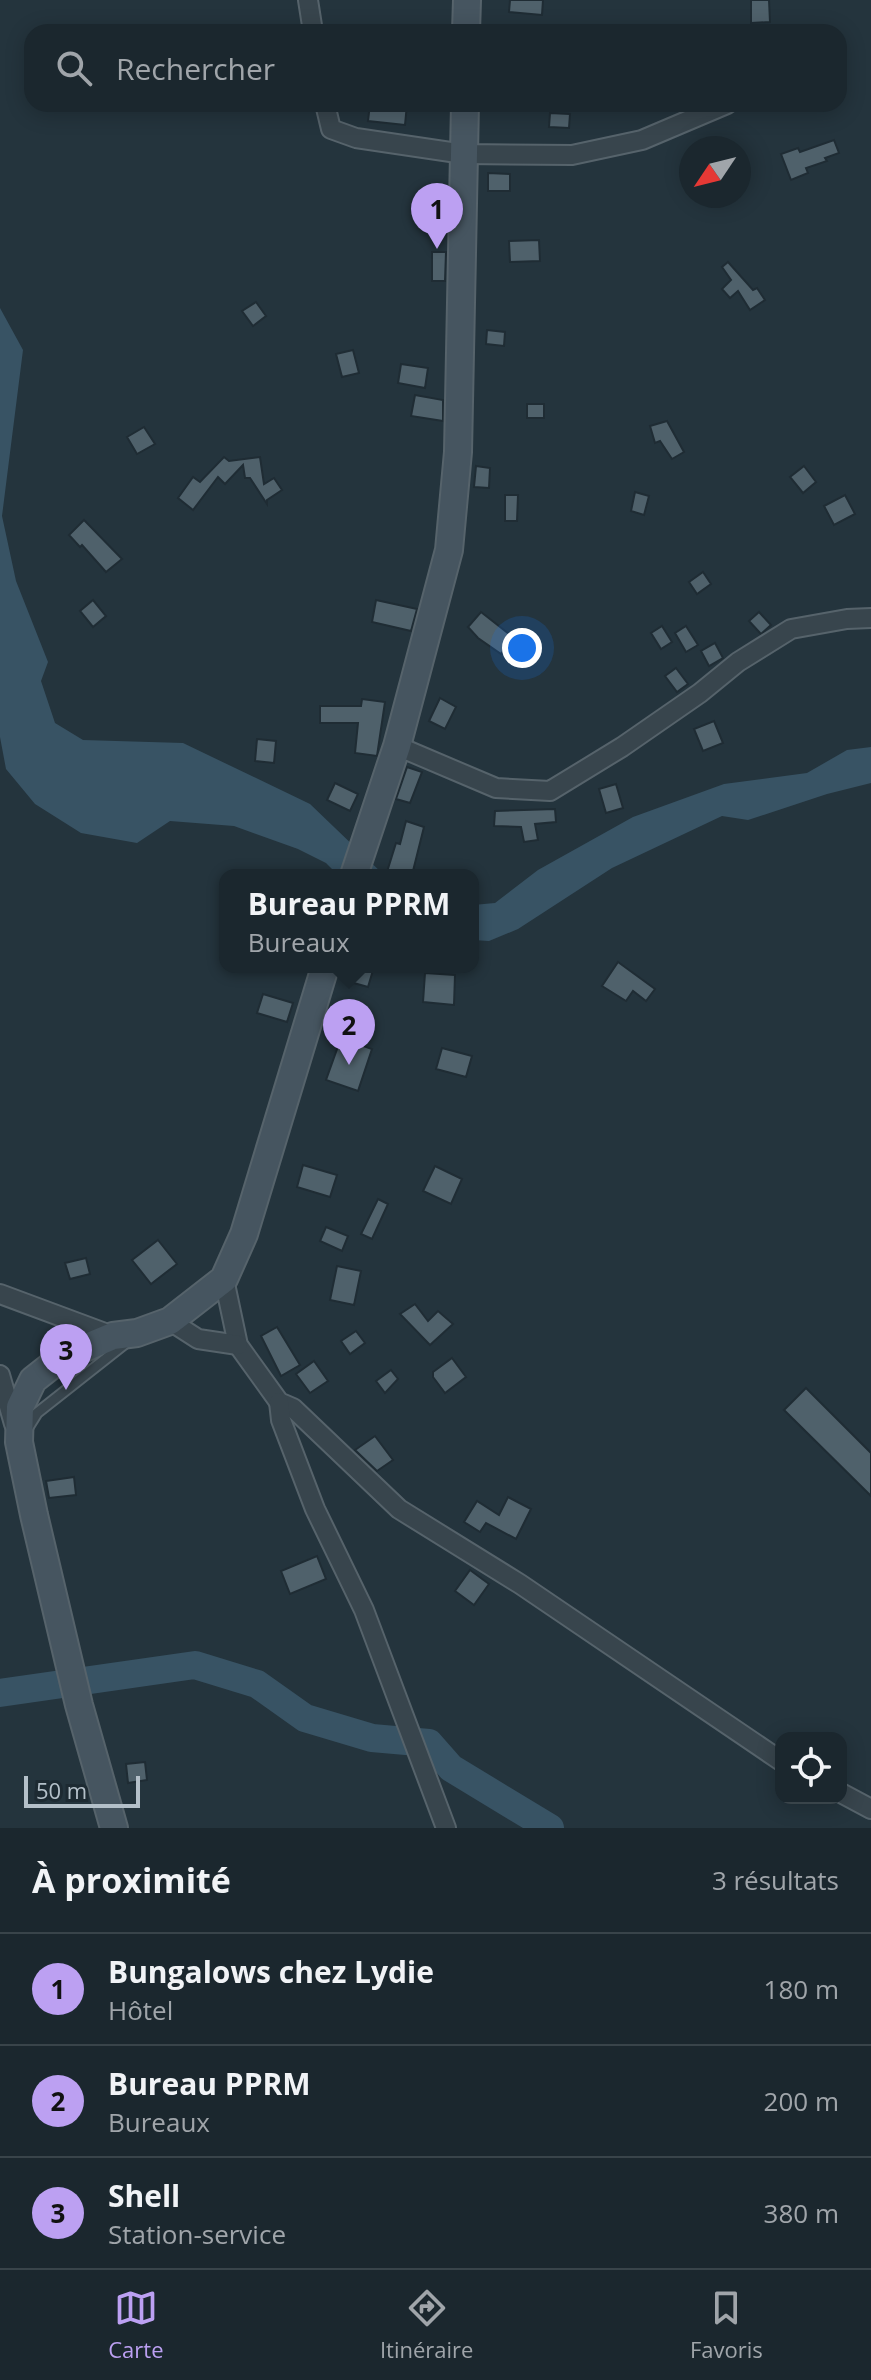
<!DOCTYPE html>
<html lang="fr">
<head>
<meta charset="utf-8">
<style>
	body { margin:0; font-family:"Open Sans",sans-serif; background:#242f36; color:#f1f3f6 }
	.controls { position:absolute; right:24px; bottom:24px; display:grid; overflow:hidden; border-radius:16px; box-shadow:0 4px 20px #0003 }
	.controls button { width:72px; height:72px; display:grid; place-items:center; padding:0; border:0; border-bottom:2px solid #39444a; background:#1b272e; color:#f1f3f6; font:40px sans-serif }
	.compass { position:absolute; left:679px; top:136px; width:72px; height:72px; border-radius:50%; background:#1b272e; box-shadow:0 4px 20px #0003; rotate:235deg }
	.scale { position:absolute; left:24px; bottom:20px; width:116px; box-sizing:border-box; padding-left:8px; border:4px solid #b4c0c9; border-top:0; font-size:22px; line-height:28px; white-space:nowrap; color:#b4c0c9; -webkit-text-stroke:6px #1d2a32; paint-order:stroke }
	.you { position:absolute; left:522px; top:648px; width:28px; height:28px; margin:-20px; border:6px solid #fff; border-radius:50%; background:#1a73e8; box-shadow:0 0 0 12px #1a73e833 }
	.badge { display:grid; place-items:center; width:52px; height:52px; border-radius:50%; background:#bca0f2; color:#111; font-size:26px; font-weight:700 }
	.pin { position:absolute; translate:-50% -66px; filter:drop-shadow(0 2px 4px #0008) }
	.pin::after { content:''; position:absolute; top:42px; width:28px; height:24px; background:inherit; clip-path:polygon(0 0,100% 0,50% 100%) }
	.popup { position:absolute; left:219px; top:869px; width:260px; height:104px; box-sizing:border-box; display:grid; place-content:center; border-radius:16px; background:#1b272e; filter:drop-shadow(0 2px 6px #0005); font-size:26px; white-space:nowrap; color:#a0a5aa }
	.popup b { font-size:30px; color:#f1f3f6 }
	.popup::after { content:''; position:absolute; left:50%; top:100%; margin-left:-16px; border:16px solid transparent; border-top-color:#1b272e }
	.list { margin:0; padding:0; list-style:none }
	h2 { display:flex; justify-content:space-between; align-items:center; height:104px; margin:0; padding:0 32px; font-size:34px }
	h2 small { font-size:26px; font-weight:400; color:#a0a5aa }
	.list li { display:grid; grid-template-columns:52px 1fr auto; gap:24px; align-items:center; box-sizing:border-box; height:112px; padding:0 32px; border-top:2px solid #39444a }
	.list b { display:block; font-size:30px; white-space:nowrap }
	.list p { margin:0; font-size:26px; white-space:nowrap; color:#a0a5aa }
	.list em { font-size:26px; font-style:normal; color:#a0a5aa }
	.icon { flex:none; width:44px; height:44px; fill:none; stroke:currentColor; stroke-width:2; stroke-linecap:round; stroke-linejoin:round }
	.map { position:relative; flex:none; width:871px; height:1828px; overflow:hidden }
	.search { position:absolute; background:#1b272e; box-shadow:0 4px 20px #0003; left:24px; right:24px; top:24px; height:88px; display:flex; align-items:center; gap:20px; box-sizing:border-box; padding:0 28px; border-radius:24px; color:#a0a5aa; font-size:30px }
	.sheet { height:440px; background:#1b272e }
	nav { display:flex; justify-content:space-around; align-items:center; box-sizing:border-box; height:112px; border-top:2px solid #39444a; background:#1b272e; font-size:22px; color:#a0a5aa }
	nav a { display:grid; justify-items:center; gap:4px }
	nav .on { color:#bca0f2 }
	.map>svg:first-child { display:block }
	.water { fill:#385364 }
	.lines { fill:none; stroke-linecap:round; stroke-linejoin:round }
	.river { stroke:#385364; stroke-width:28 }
	.building { fill:#4f616b; stroke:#1f2c34; stroke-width:2 }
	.lane-casing { stroke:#56636b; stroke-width:13 }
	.street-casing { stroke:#56636b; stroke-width:22 }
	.secondary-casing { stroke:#56636b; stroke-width:30 }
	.lane { stroke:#38454d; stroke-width:9 }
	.street { stroke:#38454d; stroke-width:18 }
	.secondary { stroke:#465560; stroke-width:26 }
</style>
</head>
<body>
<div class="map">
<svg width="871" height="1828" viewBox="0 0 871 1828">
	<rect width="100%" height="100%" fill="#24343d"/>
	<!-- water -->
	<g class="water">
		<path d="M0,308l23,42 -21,166 14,65 32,81 -7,19 14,42 28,17 100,3 127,61 74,71h-46l-12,-12 -28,-14 -64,-23 -64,-5 -33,22 -56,-10 -46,-29 -29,-35 -6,-32z"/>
		<path d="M871,747v36l-44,11 -79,26 -26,-4 -110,52 -94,61 -29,12 -16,-1v-35l22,-2 43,-33 95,-53 91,-33 83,-11 40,-23z"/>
	</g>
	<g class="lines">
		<!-- river -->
		<path class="river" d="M0,1693l195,-28 62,19 48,34 67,20 57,5 22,25 99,60"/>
	</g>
	<!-- building -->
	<g class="building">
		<path d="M510,0h33l-1,15 -33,-3z"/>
		<path d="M751,0h18l1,22 -19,1z"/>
		<path d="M370,104h37l-2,21 -37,-4z"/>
		<path d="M550,113l20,1 -1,14 -20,-1z"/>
		<path d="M834,140l5,13 -14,5 2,3 -21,7 2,5 -17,7 -10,-26 17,-6 2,4z"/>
		<path d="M488,173l22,1v17h-22z"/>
		<path d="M539,240l1,21 -30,1 -1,-21z"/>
		<path d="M432,252h14l-1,29h-13z"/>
		<path d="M728,262l25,28 4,-2 8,12 -15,10 -12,-19 -8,7 -8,-9 9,-9 -9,-13z"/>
		<path d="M256,302l10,14 -13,10 -11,-15z"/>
		<path d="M487,330l18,2 -1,14 -18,-2z"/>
		<path d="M353,350l6,23 -17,4 -6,-23z"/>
		<path d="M401,364l27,4 -3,20 -27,-5z"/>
		<path d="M415,395l28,5v21l-32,-5z"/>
		<rect x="527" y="404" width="17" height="14"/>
		<path d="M667,421l17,31 -12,7 -12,-18 -5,2 -5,-17z"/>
		<path d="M144,427l11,17 -18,10 -10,-17z"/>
		<path d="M224,457l5,4 31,-4 4,27 10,-6 8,12 -15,10v4l-17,-26h-5l-2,-13 -18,19 -7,-7 -25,33 -15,-12 15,-21 7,5z"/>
		<path d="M476,466l14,2 -1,20 -15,-1z"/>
		<path d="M804,466l12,16 -13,11 -13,-16z"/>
		<path d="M635,492l14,4 -5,19 -13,-4z"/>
		<path d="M505,495h13l-1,26h-12z"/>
		<path d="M845,495l10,19 -21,11 -10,-19z"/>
		<path d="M84,520l38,39 -16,13 -24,-27 -2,2 -11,-12z"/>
		<path d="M703,572l8,12 -14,10 -8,-12z"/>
		<path d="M93,600l13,16 -13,11 -13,-16z"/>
		<path d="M376,600l41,9 -6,22 -39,-9z"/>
		<path d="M481,612l32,25 -12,17 -23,-16 -10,-11z"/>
		<path d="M759,612l12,13 -10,9 -12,-13z"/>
		<path d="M662,626l10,16 -11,7 -10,-16z"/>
		<path d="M686,626l12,19 -12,7 -11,-19z"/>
		<path d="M715,643l8,15 -14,8 -8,-15z"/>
		<path d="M676,668l12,16 -11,8 -12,-16z"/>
		<path d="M440,698l16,9 -11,22 -16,-8z"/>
		<path d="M362,699l23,3 -8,54 -22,-3 3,-30h-38v-17h41z"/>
		<path d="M714,721l9,22 -20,8 -9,-22z"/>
		<path d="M257,739l19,2 -2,22 -19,-2z"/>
		<path d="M407,767l15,5 -12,31 -14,-4z"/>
		<path d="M335,783l23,11 -8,17 -23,-11z"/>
		<path d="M616,784l7,24 -17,5 -7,-24z"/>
		<path d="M555,809l1,13 -21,2 3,16 -14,2 -3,-15 -27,-1 1,-15z"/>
		<path d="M406,821l18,6 -12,48h-26l10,-32 4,1z"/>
		<path d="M618,962l37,27 -9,12 -13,-10 -7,10 -24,-15z"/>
		<path d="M347,967h27l-6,20 -25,-7z"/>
		<path d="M425,973l30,2 -1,30 -31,-3z"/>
		<path d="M263,994l30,9 -6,19 -30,-9z"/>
		<path d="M341,1038l31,11 -14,42 -32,-11z"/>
		<path d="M442,1048l30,8 -6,21 -30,-8z"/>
		<path d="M303,1165l34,10 -7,22 -33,-10z"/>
		<path d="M435,1166l27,13 -11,25 -28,-13z"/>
		<path d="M378,1199l10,5 -16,35 -11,-5z"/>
		<path d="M326,1227l22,9 -6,15 -22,-10z"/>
		<path d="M158,1240l19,24 -26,20 -19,-24z"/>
		<path d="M86,1258l4,16 -20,5 -5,-16z"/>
		<path d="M337,1266l24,5 -7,34 -24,-5z"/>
		<path d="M415,1304l13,17 10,-10 15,13 -23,21 -30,-31z"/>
		<path d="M277,1327l23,38 -19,11 -20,-40z"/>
		<path d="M356,1331l9,12 -15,11 -9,-13z"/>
		<path d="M452,1358l14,19 -21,16 -12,-16v-5z"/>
		<path d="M314,1361l14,20 -18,12 -14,-19z"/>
		<path d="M391,1370l7,9 -13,14 -9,-12z"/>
		<path d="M806,1388l65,65v43l-87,-86z"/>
		<path d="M375,1436l18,24 -16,11 -22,-21z"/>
		<path d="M74,1477l2,18 -27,3 -3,-17z"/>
		<path d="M508,1497l23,12 -15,30 -30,-16 -6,9 -16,-10 13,-21 22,14z"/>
		<path d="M317,1556l9,23 -36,15 -9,-23z"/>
		<path d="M470,1570l19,14 -15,21 -19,-14z"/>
		<path d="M145,1762l2,18 -19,3 -2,-19z"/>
	</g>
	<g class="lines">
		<!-- lane casing -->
		<g class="lane-casing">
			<path id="lane" d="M27,1429l10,-16 90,-71"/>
		</g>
		<!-- street casing -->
		<g class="street-casing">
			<g id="street">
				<path d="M308,0l5,32"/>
				<path d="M325,104l6,25 25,9 108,16 108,1 70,-15 85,-36"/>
				<path d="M397,746l99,42 54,3 72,-44 78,-54 38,-31 53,-33 56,-10 24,-1"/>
				<path d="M224,1279l14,66 41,57 14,6 106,101 121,75 261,177"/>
				<path d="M0,1294l113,42"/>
				<path d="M170,1321l28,18 40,6"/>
				<path d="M0,1375l14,49"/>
				<path d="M279,1402l2,18 34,89 49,101 82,218"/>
				<path d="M841,1793l30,16"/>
			</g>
		</g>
		<!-- secondary casing -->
		<g class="secondary-casing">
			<g id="secondary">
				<path d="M466,32l1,-32"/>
				<path d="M354,875l43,-129 52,-196 9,-98 7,-348"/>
				<path d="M114,1828l-35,-123 -45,-190 -15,-73 1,-35 13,-27 28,-22 52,-22 24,-3 33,-12 54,-42 20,-45 81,-267"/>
			</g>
		</g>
		<!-- lane -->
		<use href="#lane" class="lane"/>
		<!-- street -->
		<use href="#street" class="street"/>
		<!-- secondary -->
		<use href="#secondary" class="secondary"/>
	</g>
</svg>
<div class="controls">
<button><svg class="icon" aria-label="locate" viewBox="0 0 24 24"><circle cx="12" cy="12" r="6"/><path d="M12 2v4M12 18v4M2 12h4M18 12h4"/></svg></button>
</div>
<svg class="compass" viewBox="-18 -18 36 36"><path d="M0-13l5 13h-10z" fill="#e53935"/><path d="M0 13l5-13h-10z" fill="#a0a5aa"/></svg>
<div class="scale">50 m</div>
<div class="you"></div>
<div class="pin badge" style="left:437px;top:249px">1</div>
<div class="pin badge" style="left:349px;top:1065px">2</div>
<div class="popup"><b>Bureau PPRM</b>Bureaux</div>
<div class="pin badge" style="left:66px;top:1390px">3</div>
<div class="search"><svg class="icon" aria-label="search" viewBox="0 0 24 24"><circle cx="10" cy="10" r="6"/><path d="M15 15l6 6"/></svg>Rechercher</div>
</div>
<section class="sheet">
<h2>À proximité<small>3 résultats</small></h2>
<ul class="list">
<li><span class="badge">1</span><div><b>Bungalows chez Lydie</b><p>Hôtel</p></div><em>180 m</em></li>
<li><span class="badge">2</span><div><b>Bureau PPRM</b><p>Bureaux</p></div><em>200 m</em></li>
<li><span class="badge">3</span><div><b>Shell</b><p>Station-service</p></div><em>380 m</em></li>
</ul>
</section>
<nav>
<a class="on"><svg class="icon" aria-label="map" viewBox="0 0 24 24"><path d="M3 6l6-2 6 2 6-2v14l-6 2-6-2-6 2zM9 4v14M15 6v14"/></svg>Carte</a>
<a><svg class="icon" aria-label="directions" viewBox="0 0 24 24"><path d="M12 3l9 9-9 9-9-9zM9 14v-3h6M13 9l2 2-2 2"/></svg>Itinéraire</a>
<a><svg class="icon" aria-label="saved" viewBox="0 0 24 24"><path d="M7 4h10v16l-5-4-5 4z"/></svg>Favoris</a>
</nav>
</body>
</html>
